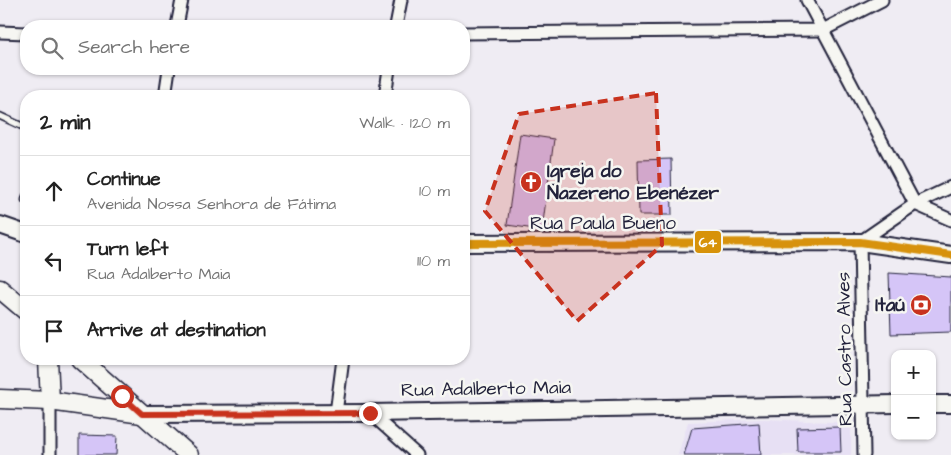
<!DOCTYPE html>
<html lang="en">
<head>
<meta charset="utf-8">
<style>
	body { margin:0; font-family:"Architects Daughter",sans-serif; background:#f6f6f6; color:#222 }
	.controls { position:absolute; right:15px; bottom:15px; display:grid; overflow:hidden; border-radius:10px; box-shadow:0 1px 4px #0004 }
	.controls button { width:45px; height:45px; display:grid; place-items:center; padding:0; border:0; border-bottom:1px solid #e0e0e0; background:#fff; color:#222; font:25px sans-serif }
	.stop { position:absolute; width:15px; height:15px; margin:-11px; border:4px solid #c8321e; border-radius:50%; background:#fff }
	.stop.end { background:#c8321e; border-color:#fff; box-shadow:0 1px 5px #0008 }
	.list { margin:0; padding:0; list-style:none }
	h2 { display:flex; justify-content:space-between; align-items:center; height:65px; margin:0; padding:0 20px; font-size:21px }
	h2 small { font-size:16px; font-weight:400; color:#767676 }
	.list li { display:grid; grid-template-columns:32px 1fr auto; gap:15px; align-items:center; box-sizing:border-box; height:70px; padding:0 20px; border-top:1px solid #e0e0e0 }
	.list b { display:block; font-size:19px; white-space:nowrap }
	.list p { margin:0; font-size:16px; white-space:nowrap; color:#767676 }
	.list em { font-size:16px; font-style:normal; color:#767676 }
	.icon { flex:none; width:28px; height:28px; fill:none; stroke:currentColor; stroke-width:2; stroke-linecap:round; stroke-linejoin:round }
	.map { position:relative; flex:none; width:951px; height:455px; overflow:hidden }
	.search { position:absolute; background:#fff; box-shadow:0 1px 4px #0004; left:20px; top:20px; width:450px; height:55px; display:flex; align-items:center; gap:12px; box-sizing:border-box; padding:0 18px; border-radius:20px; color:#767676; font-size:19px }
	.panel { position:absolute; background:#fff; box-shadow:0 1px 4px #0004; left:20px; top:90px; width:450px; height:275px; border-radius:20px }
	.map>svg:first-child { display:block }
	.built { fill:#e7e0f4 }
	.building { fill:#d5c5f7; stroke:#22223b }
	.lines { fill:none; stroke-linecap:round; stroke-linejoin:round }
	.service-casing { stroke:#22223b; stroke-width:9 }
	.minor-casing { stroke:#22223b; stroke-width:15 }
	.secondary-casing { stroke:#22223b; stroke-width:20 }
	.primary-casing { stroke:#22223b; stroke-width:21 }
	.service { stroke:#f6f6f2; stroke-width:5.5 }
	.minor { stroke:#f6f6f2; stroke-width:11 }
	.secondary { stroke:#f6f6f2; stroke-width:16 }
	.primary { stroke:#f6f6f2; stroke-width:18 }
	.bus-1-casing { stroke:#f6f6f2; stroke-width:11 }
	.bus-1 { stroke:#d79209; stroke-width:8 }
	.route { stroke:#c8321e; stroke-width:6 }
	.marked { fill:#c8321e; fill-opacity:0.2; stroke:#c8321e; stroke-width:4; stroke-dasharray:10 6; stroke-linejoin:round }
	.labels { text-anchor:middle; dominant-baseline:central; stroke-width:5; stroke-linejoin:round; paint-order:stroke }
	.poi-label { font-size:19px; font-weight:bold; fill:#22223b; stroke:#f6f6f2; text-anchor:start }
	.street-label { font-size:19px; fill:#22223b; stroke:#f6f6f2 }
	.line-badge { stroke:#f6f6f2; stroke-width:2 }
	.badge-label { font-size:14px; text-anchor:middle; font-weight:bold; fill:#fff }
</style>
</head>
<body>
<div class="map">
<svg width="951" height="455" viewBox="0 0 951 455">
	<rect width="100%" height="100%" fill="#efecf3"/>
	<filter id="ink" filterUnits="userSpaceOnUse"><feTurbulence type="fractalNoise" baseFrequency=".02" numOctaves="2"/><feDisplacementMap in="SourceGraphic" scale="10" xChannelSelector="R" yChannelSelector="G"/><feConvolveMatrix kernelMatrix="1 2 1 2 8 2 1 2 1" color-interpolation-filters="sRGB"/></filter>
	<g filter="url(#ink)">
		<!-- built -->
		<path class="built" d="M765,419l86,4v32h-173l10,-33z"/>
		<!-- building -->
		<g class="building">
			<path d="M520,134l34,5 -12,91 -35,-5z"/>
			<path d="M671,159l1,56h-33l-1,-55z"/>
			<path d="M889,273l62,4v55l-60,2z"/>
			<path d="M759,423l2,32h-77l8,-27z"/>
			<path d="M840,427l1,25h-43l-1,-24z"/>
			<path d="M79,435l38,1 -1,19h-37z"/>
		</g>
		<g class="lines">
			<!-- service casing -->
			<g class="service-casing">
				<g id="service">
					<path d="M0,116l26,12"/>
					<path d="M25,200l1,-4"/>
				</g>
			</g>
			<!-- minor casing -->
			<g class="minor-casing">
				<g id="minor">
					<path d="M807,0l108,204 36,16"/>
					<path d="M177,26l5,-26"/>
					<path d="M396,26l5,-26"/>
					<path d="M0,32l26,1"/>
					<path d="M464,33l359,-3 59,-30"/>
					<path d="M165,96l4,-27"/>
					<path d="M385,96l4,-27"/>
					<path d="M50,401v54"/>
					<path d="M336,413l7,-54"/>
					<path d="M370,413l47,42"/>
					<path d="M864,455l-4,-213 55,-38 36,-17"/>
				</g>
			</g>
			<!-- secondary casing -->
			<g class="secondary-casing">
				<g id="secondary">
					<path d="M0,225l26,9"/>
					<path d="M464,243l396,-1 91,13"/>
					<path d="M932,404h19"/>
					<path d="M142,414l228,-1 525,-9"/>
				</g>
			</g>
			<!-- primary casing -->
			<g class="primary-casing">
				<g id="primary">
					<path d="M0,289l26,22"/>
					<path d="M48,359l2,42"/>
					<path d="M80,359l109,96"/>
					<path d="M0,399l50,2 92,13"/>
				</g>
			</g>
			<!-- service -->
			<use href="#service" class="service"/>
			<!-- minor -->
			<use href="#minor" class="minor"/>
			<!-- secondary -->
			<use href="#secondary" class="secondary"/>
			<!-- primary -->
			<use href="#primary" class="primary"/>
			<!-- bus-1 casing -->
			<g class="bus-1-casing">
				<path id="bus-1" d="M464,243l396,-1 91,13"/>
			</g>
			<!-- bus-1 -->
			<use href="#bus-1" class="bus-1"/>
		</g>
	</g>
	<g class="lines" filter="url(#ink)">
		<!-- route -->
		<path class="route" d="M122,396l20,18 228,-1"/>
	</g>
	<!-- marked area -->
	<path class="marked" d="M656,93l6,152 -85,76 -92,-110 34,-97z"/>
	<!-- icons -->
	<defs>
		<g id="church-disc" transform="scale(1.125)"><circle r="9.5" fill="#c8321e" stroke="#f6f6f2"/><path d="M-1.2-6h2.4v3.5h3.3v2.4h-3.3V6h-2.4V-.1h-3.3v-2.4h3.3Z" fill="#fff"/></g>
		<g id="bank-disc" transform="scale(1.125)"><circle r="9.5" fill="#c8321e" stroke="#f6f6f2"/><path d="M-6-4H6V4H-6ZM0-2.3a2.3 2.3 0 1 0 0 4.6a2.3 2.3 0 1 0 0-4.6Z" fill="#fff"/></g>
	</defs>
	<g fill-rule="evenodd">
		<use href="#church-disc" x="531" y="182"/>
		<use href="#bank-disc" x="921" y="305"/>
	</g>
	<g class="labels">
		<!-- poi labels -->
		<g class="poi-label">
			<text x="547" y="171">Igreja do<tspan x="547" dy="22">Nazereno Ebenézer</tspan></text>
			<text x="905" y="305" text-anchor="end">Itaú</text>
		</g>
		<!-- street labels -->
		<g class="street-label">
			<text x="603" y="223">Rua Paula Bueno</text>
			<text transform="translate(845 349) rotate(-91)">Rua Castro Alves</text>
			<text transform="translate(486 389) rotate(-1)">Rua Adalberto Maia</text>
		</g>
	</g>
	<rect class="line-badge" x="694" y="230" width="28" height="24" rx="5" fill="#d79209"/>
	<g class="badge-label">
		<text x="708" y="247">64</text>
	</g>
</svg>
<div class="controls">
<button>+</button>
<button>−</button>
</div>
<div class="stop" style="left:122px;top:396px"></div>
<div class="stop end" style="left:370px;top:413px"></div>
<div class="search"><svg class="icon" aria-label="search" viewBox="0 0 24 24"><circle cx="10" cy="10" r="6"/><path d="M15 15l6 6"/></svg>Search here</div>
<section class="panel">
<h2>2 min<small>Walk · 120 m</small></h2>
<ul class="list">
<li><svg class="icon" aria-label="ahead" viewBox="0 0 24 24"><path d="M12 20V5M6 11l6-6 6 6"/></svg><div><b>Continue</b><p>Avenida Nossa Senhora de Fátima</p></div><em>10 m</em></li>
<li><svg class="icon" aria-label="left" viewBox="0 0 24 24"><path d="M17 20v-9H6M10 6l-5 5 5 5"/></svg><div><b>Turn left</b><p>Rua Adalberto Maia</p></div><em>110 m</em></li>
<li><svg class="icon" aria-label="arrive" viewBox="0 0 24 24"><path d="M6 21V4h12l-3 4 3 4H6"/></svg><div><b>Arrive at destination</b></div></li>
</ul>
</section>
</div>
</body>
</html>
